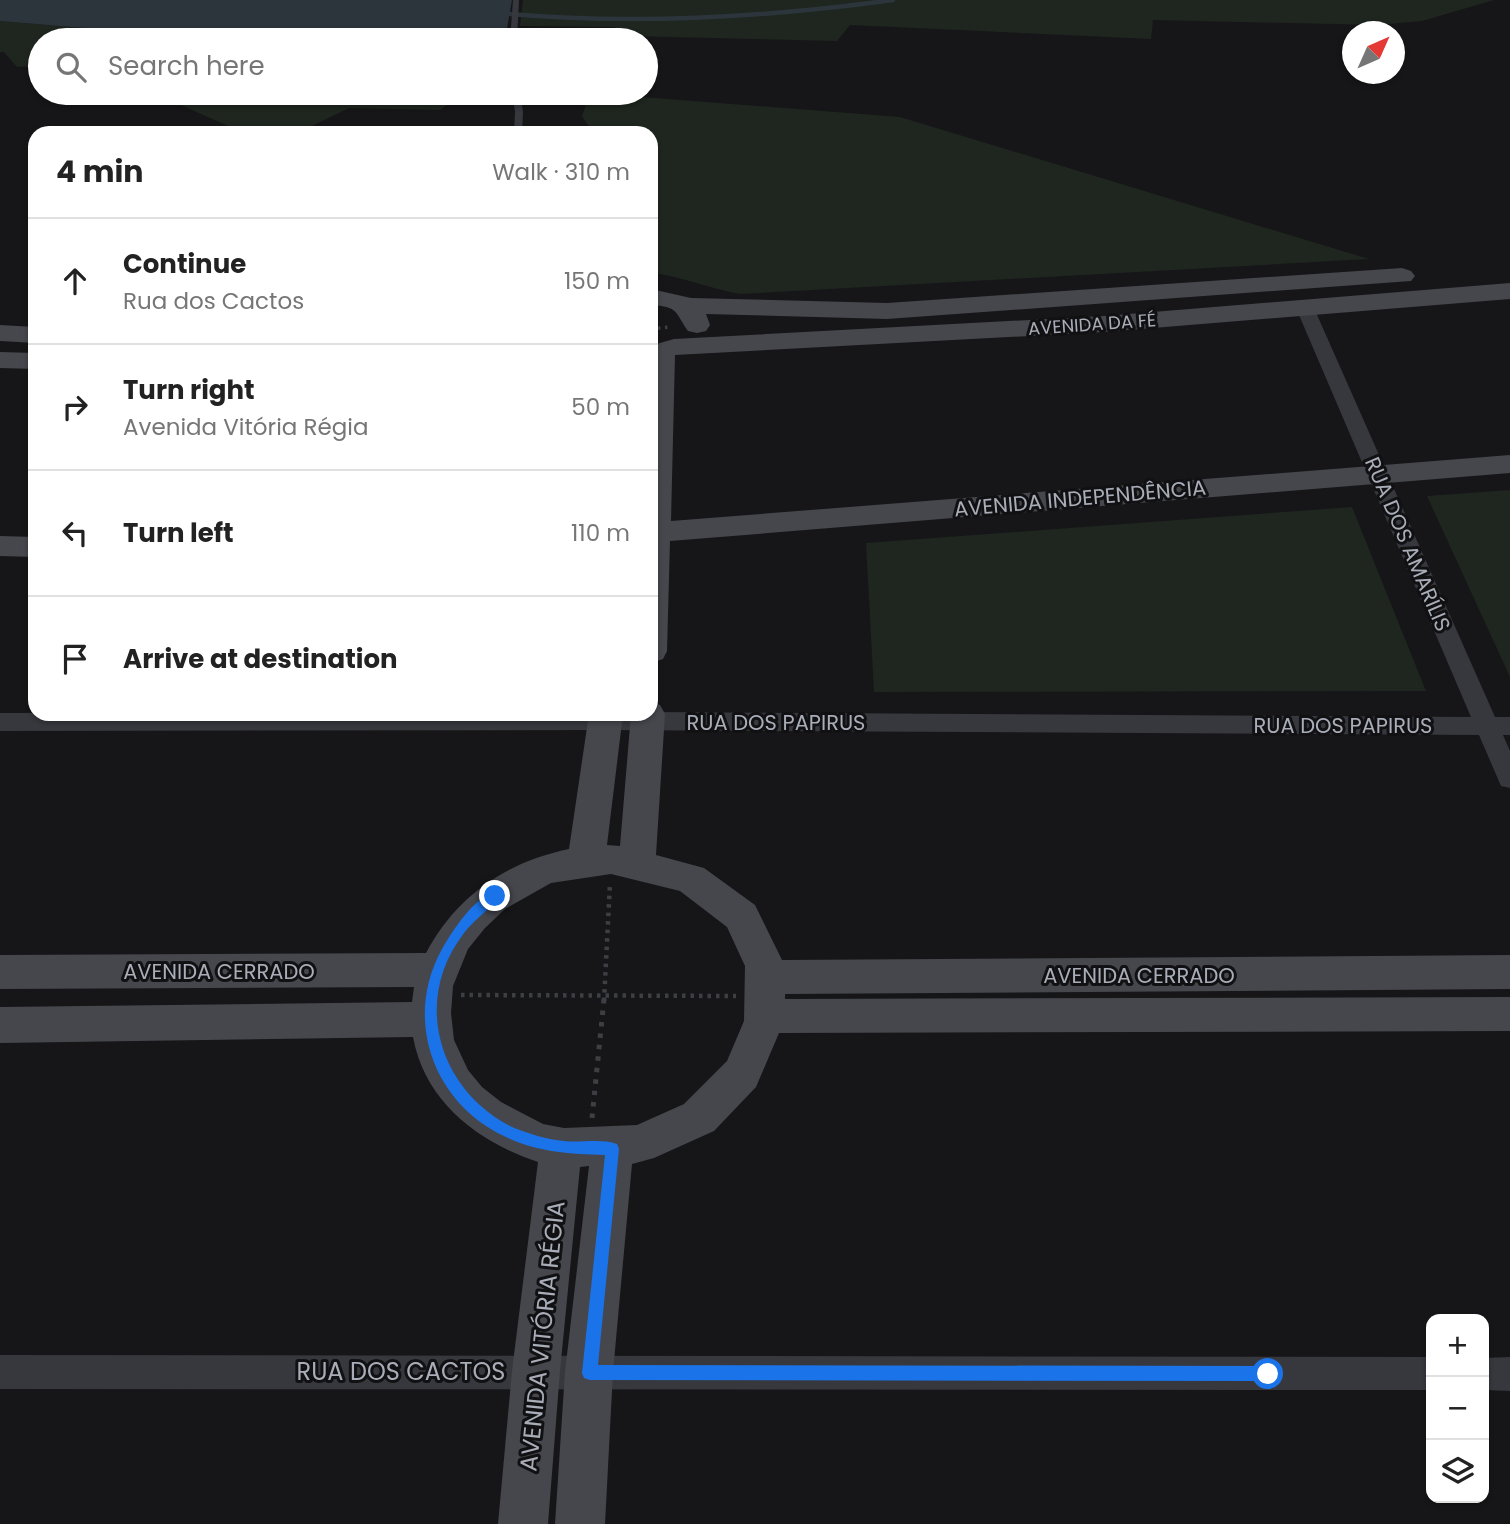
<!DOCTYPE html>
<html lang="en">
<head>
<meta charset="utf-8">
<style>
	body { margin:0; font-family:Poppins,sans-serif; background:#f2f2f2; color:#222 }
	.controls { position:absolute; right:21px; bottom:21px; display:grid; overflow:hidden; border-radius:14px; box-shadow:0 2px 5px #0004 }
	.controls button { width:63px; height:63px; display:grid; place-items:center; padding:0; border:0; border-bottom:2px solid #e0e0e0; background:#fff; color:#222; font:35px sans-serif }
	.compass { position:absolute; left:1342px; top:21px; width:63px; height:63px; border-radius:50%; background:#fff; box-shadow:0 2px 5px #0004; rotate:45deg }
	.stop { position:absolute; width:21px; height:21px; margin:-16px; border:5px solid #1a73e8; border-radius:50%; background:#fff }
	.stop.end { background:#1a73e8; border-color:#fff; box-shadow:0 2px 7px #0008 }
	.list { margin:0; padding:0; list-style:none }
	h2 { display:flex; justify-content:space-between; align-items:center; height:91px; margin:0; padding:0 28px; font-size:30px }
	h2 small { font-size:23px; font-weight:400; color:#767676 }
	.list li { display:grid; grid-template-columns:46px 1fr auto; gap:21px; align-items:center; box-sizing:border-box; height:126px; padding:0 28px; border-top:2px solid #e0e0e0 }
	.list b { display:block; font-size:26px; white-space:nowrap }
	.list p { margin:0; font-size:23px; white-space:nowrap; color:#767676 }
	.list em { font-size:23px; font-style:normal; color:#767676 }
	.icon { flex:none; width:38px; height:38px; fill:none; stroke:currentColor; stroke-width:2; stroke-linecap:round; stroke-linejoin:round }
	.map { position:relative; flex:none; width:1510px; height:1524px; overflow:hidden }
	.search { position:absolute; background:#fff; box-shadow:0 2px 5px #0004; left:28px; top:28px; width:630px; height:77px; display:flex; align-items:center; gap:18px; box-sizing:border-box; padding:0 24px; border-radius:38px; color:#767676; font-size:26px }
	.panel { position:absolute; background:#fff; box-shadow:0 2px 5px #0004; left:28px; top:126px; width:630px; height:595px; border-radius:21px }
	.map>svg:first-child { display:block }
	.green { fill:#1e261f }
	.water { fill:#2c353c }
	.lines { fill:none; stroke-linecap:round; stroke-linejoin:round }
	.stream { stroke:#2c353c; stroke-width:4.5 }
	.path-far2 { stroke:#3d3f44; stroke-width:3.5; stroke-dasharray:2.5 4.5; stroke-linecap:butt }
	.path-far1 { stroke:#3d3f44; stroke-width:4.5; stroke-dasharray:3.5 5; stroke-linecap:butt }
	.path { stroke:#3d3f44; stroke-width:5; stroke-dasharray:4.5 7; stroke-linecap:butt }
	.lane { fill:#37383d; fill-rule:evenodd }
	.street { fill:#37383d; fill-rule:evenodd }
	.secondary { fill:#45474d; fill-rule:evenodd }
	.route { fill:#1a73e8 }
	.labels { text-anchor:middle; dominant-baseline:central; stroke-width:6; stroke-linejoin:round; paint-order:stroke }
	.far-street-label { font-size:18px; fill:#a8adb8; stroke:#111113 }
	.street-label { font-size:21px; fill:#a8adb8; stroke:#111113 }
	.near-street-label { font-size:24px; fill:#a8adb8; stroke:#111113 }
</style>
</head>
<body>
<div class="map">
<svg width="1510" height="1524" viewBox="0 0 1510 1524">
	<rect width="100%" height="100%" fill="#161618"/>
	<!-- green -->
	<g class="green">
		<path d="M523,0h971l-72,21 -44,4 -225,-5 -2,19 -301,-14 -13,16 -208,-5 -15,-9 -94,-1z"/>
		<path d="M0,21l131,11 21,8h-112v26l-23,1 -13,-15h-4z"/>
		<path d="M154,93h233l67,6 -14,11 -91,-2 -37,18 -50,7 -34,-7z"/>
		<path d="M590,93l310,24 469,142 -629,35c-29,-5 -59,-18 -89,-21v-140h-58l-11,-17z"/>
		<path d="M1510,490v187l-83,-181z"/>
		<path d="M1352,507l74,184 -552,1 -8,-149z"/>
	</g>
	<!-- water -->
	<path class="water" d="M0,0h512l-7,40h-353l-21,-8 -131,-11z"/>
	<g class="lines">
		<!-- stream -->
		<path class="stream" d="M510,14c126,11 258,3 383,-14"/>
		<!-- path-far2 -->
		<path class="path-far2" d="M651,329l20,-2"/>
		<!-- path-far1 -->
		<g class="path-far1">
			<path d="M461,995l275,1"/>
			<path d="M604,1001l6,-118"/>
		</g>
		<!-- path -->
		<path class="path" d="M592,1118l12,-119"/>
		<!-- lane -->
		<g class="lane">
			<path d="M513,0h6l-2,40h-7z"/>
			<path d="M512,93h8l3,19 -1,21h-8l1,-21z"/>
		</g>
		<!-- street -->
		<g class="street">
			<path d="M1305,303l9,5 181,409h15v18h-7l7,16v37l-9,-2 -22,-51 -873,-5 -606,1v-18l651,-1 820,5 -175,-409z"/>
			<path d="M0,1355l1431,2v33l-1431,-1z"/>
			<path d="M1510,1357v34l-26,-1v-32z"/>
		</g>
		<!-- secondary -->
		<g class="secondary">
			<path d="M1402,268l9,3 4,5 -4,5 -524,38 -181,-5 4,11 -4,6 -9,2 -9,-2c-14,-20 -9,-24 -37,-26v-16l40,9 196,5z"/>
			<path d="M1510,283v16l-406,33 -429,23 -4,166 839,-66v18l-840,68 -3,110 -4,8 -12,4 2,-318 21,-6 430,-23z"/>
			<path d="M0,325l35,2v16l-35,-2z"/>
			<path d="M0,352l35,1v16l-35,-1z"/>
			<path d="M0,536l35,1v20l-35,-1z"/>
			<path d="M651,702l9,3 5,9 -9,141 48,13 51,37 27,55 728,-5v34l-725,5v5l725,-2v34l-731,2 -23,54 -42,44 -60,27 -22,6 -19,208 -8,152h-50l10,-152 24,-206 -9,1 -20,204 -12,153h-50l14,-153 26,-209c-60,-20 -113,-60 -125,-125l-413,6v-36l412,-5 2,-15 -414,2v-34l426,-2c30,-57 80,-91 143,-104l20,-135h34l-16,131 13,1 11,-132h20zM611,874l69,17 47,36 18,39 -1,55 -17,40 -43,43 -47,21 -73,3 -21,-4 -42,-22 -19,-15 -14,-17 -14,-30 -3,-27 2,-27 15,-37 17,-21 20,-19 46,-26z"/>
		</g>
	</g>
	<!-- route -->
	<path class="route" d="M495,891l6,5 -2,3c-11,11 -25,21 -35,34 -52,67 -26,157 48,194 14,6 37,13 52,14 17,2 37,-3 53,3l2,5 -21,216 670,1 6,2 2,6 -2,5 -6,2 -678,-1 -6,-2 -2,-5 23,-218c-35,-1 -68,-3 -99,-18 -73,-33 -103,-118 -64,-188 11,-19 31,-50 53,-58z"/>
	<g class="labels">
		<!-- far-street labels -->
		<g class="far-street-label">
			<text transform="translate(1092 324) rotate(-4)">AVENIDA DA FÉ</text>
		</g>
		<!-- street labels -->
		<g class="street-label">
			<text transform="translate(1080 498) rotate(-5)">AVENIDA INDEPENDÊNCIA</text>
			<text transform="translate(1408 544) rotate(67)">RUA DOS AMARÍLIS</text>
			<text x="776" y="722">RUA DOS PAPIRUS</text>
			<text x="1343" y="725">RUA DOS PAPIRUS</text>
			<text x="219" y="971">AVENIDA CERRADO</text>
			<text x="1139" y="975">AVENIDA CERRADO</text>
		</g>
		<!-- near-street labels -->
		<g class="near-street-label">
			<text transform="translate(542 1336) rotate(-84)">AVENIDA VITÓRIA RÉGIA</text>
			<text x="401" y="1371">RUA DOS CACTOS</text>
		</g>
	</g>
</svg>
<div class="controls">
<button>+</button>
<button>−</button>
<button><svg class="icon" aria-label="layers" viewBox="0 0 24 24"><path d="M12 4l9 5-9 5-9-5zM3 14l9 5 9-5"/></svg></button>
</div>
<svg class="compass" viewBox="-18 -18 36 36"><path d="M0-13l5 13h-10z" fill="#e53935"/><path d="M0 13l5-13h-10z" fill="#767676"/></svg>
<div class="stop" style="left:1268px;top:1374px"></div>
<div class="stop end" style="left:495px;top:896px"></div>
<div class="search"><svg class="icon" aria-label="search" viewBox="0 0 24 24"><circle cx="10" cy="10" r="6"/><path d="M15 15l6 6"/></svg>Search here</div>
<section class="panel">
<h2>4 min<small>Walk · 310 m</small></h2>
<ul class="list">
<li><svg class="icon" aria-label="ahead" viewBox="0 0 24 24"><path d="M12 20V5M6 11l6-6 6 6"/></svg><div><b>Continue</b><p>Rua dos Cactos</p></div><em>150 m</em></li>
<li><svg class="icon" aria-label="right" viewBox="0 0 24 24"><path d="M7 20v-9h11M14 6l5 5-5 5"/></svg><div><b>Turn right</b><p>Avenida Vitória Régia</p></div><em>50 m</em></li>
<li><svg class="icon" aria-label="left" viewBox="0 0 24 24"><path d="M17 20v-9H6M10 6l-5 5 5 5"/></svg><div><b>Turn left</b></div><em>110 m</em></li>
<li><svg class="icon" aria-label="arrive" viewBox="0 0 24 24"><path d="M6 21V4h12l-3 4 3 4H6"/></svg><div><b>Arrive at destination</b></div></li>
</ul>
</section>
</div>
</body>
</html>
